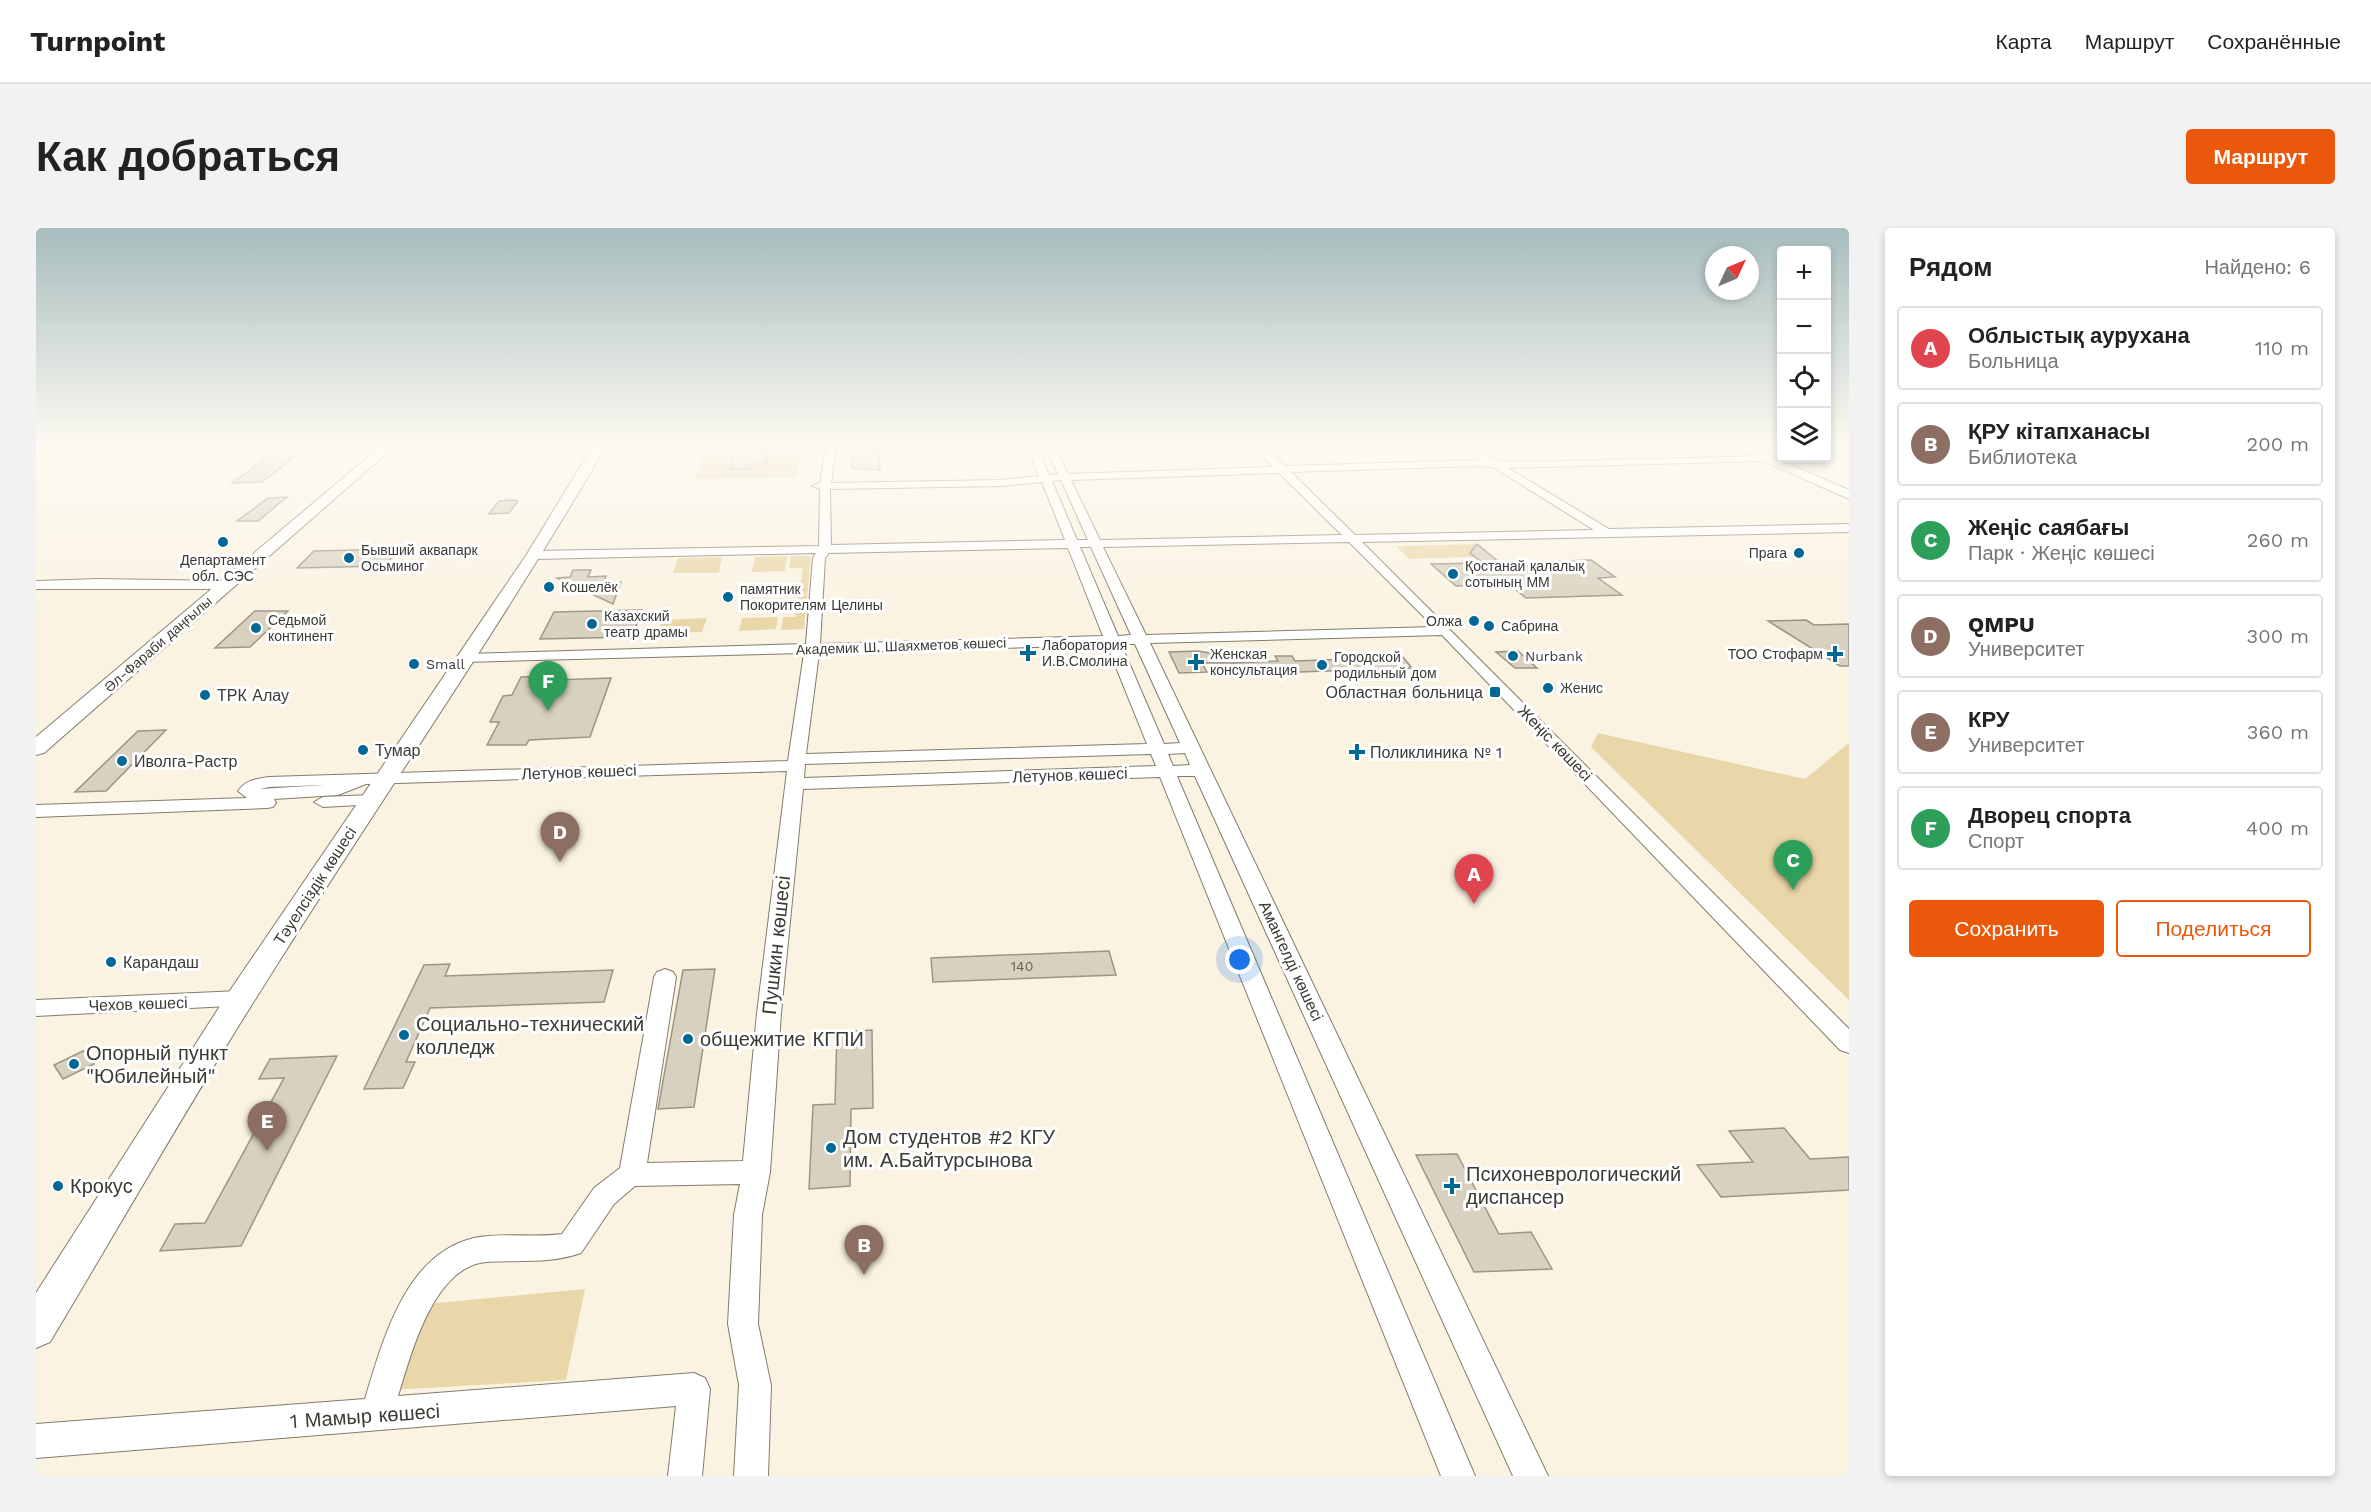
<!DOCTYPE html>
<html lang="ru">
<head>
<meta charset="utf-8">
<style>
	body { margin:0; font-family:"Work Sans",sans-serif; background:#f2f2f2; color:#222 }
	.controls { position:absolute; right:18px; top:18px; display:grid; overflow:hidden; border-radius:6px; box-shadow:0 3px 9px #0003 }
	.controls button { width:54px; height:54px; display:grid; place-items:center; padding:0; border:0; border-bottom:2px solid #e0e0e0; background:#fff; color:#222; font:30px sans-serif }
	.compass { position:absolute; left:1669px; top:18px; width:54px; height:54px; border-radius:50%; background:#fff; box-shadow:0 3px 9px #0003; rotate:46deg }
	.you { position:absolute; left:1204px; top:732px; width:21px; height:21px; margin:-15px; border:4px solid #fff; border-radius:50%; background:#1a73e8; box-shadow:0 0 0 9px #1a73e833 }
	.badge { display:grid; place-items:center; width:39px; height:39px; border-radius:50%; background:#ea580c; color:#fff; font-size:20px; font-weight:700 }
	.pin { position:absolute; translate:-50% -50px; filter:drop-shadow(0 2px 3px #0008) }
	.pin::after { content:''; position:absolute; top:32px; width:21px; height:18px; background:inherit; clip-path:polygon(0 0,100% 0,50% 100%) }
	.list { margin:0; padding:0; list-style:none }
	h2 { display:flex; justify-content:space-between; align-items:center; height:78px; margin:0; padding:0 24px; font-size:26px }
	h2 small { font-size:20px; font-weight:400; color:#767676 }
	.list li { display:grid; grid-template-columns:39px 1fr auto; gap:18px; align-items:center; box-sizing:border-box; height:84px; margin:0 12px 12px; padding:0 12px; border:2px solid #e0e0e0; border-radius:6px }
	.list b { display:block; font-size:22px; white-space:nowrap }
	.list p { margin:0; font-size:20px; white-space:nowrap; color:#767676 }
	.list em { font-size:20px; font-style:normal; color:#767676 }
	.actions { display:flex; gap:12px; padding:18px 24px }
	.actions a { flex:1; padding:14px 0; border:2px solid #ea580c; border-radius:6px; text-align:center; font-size:21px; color:#ea580c }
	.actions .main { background:#ea580c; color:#fff }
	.icon { flex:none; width:33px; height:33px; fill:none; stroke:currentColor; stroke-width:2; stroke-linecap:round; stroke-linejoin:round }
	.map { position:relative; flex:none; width:1813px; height:1248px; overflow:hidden; border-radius:6px }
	header { display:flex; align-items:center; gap:36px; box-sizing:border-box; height:84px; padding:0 30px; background:#fff; border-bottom:2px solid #e0e0e0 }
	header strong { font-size:28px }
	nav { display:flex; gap:33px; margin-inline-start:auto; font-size:21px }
	.intro { display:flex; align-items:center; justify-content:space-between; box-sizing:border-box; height:144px; padding:0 36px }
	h1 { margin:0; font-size:42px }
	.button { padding:15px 27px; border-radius:6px; background:#ea580c; color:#fff; font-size:21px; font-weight:700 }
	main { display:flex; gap:36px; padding:0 36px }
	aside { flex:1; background:#fff; border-radius:6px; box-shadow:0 3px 9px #0003 }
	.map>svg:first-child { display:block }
	.green { fill:#ead7a9 }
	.building { fill:#d8d1c0; stroke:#9c9586; stroke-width:1.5 }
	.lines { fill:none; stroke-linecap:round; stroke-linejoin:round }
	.minor-casing { stroke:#827c6d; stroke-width:2 }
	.major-casing { stroke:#827c6d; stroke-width:2 }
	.minor { fill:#fff; fill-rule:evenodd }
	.major { fill:#fff; fill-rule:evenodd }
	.poi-dot { fill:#016896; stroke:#fff; stroke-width:2 }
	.labels { text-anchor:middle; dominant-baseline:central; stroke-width:6; stroke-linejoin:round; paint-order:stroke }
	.far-poi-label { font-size:14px; fill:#3c3a33; stroke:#fff; text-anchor:start }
	.far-street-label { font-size:14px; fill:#3c3a33; stroke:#fff }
	.number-label { font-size:14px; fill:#636056 }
	.poi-label { font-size:16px; fill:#3c3a33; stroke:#fff; text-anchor:start }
	.street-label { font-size:16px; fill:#3c3a33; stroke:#fff }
	.near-street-label { font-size:20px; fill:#3c3a33; stroke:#fff }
	.near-poi-label { font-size:20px; fill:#3c3a33; stroke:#fff; text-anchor:start }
</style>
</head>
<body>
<header>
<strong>Turnpoint</strong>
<nav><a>Карта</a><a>Маршрут</a><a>Сохранённые</a></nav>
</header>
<div class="intro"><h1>Как добраться</h1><a class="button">Маршрут</a></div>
<main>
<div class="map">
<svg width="1813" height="1248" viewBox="0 0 1813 1248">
	<rect width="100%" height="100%" fill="#faf3e2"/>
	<!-- green -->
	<g class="green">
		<path d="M670,218h95l-4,31 -103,2z"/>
		<path d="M1442,316l15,12 -84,3 -13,-13z"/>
		<path d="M751,328l-2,15 -33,1 3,-15z"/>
		<path d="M755,328h20l-7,73 -23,1 2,-13h12l8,-49h-14z"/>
		<path d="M686,329l-3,16h-46l5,-15z"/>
		<path d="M742,389l-2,12 -37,2 3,-13z"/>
		<path d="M671,390l-5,14 -45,1 6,-13z"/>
		<path d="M1562,505l207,46 44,-36v257l-258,-253z"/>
		<path d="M549,1061l-19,91 -177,10 38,-86z"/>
	</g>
	<!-- building -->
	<g class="building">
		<path d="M247,218h26l-47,36 -30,1z"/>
		<path d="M700,218l32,4 -2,14h-14l-1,5h-21z"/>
		<path d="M816,221h27l1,21 -28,-2z"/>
		<path d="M251,269l-29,24h-21l31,-23z"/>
		<path d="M477,272l5,1 -9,12 -20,1 10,-13z"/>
		<path d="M1441,316l28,23 42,-2 -5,-3 49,-2 24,17 -17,1 24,17 -96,3 -16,-13 -54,1 -25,-22 52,-1 -13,-10z"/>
		<path d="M363,321l-14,17 -88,2 17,-17z"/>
		<path d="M537,342h18l-3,7 18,-1 -3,7 18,-1 -8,22 -56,-26 13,-1z"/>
		<path d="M606,382l-10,27 -92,2 14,-27z"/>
		<path d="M219,383h33l-38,36 -35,1z"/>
		<path d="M1770,392l8,5 35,-1v42h-9l-72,-45z"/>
		<path d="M1162,423l34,6v6h-30l5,9 -28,1 -10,-21z"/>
		<path d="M1482,423l19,17h-22l-19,-16z"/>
		<path d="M1239,428h17l3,5 108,-4 9,11 -172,6 -7,-11 45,-2z"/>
		<path d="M521,448l-2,4 56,-2 -21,59 -61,3 -3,5h-39l12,-23h-9l13,-26 9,-1 9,-18z"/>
		<path d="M130,502l-60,61 -31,1 63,-61z"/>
		<path d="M1073,723l7,24 -183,7 -2,-24z"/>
		<path d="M414,736l-5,12 168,-6 -9,32 -174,6 -24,54h9l-12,26 -39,1 60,-124z"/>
		<path d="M679,741l-21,138 -36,2 25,-139z"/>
		<path d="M836,802l1,78 -22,1 -1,77 -41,3 4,-84 22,-1 2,-72z"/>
		<path d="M49,822l9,14 -31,15 -9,-14z"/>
		<path d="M301,828l-96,190 -81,5 15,-27 30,-1 79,-145 -25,1 11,-20z"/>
		<path d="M1748,900l26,31 39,-2v33l-128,7 -24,-32 56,-3 -24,-31z"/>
		<path d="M1421,926l42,80 32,-2 21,37 -78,3 -58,-117z"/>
	</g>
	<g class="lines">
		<!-- minor casing -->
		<g class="minor-casing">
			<g id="minor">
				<path d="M790,218h10l-5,37 170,-3 38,-4 -12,-30h10l12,29 9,-1 -13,-28h10l13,28 205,-7 -20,-21h11l21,20 197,-6 -21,-14h12l24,15 22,1 245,-6 4,1v4l-260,7 101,61 240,-5v8l-487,10 487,487v24l-9,-3 -398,-415 -292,8 398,833h-35l-318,-700h-18l298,700h-34l-281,-699 -357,12 -22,224 -11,159 -8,43 -4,109 13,61 -3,91h-34l5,-91 -11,-61 6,-109 6,-31 -105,2 -21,18 -33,49c-31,11 -62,7 -95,9 -53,5 -75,92 -88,134l296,-23 11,5 5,11 -8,87h-34l8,-70 -640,52v-34l329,-25c18,-59 40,-145 109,-161 28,-6 59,0 88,-4l32,-46 26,-20 34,-191 3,-5 8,-3 8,3 3,5 -29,186 96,-2 14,-148 30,-242 -421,13 -28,11 -64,4 2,4 -3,4 -6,1 -231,9v-12l211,-7 -9,-7c8,-11 18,-12 31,-14l519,-16 16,-108 -340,9 -7,-4 7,-4 342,-10 7,-86 3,-5 -281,6 -6,-4 6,-4 284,-5 1,-57 -8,-3 8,-3zM1441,238l16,1 101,63 -239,5 -64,-63zM1243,245l63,62 -242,5 -29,-60zM1025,252l27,60h-11l-25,-59zM1006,254l23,58 -234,5 -1,-56 171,-3zM1313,314l85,85 -288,8 -43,-88zM1044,319h11l40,88 -13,1zM1032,320l35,88 -283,8 5,-86 4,-5zM1085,416h14l45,99 -16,1zM1071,417l40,99 -341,10 13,-101zM1149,525l5,12 -17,1 -5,-12zM1115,526l5,12 -352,12 1,-14zM288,557l-64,4 9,-2z"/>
				<path d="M63,351l128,2 7,4 -7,4h-191v-8z"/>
				<path d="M335,567l6,1 3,4 -3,4 -54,3 -9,-5 9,-5z"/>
				<path d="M204,763l8,2 4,6 -4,6 -212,11v-16z"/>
			</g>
		</g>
		<!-- major casing -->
		<g class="major-casing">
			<g id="major">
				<path d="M345,218h14l-351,307 -8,2v-18z"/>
				<path d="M557,218h13c-111,191 -238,372 -355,560 -69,110 -134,224 -201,336l-14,6v-55l193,-301 298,-438z"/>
				<path d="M1694,218h18l101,44v9z"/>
			</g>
		</g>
		<!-- minor -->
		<use href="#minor" class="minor"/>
		<!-- major -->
		<use href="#major" class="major"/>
	</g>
	<!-- sky -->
	<linearGradient id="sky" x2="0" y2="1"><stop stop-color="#a7bcbd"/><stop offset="0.55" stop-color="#fdfaf2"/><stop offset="1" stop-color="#fdfaf2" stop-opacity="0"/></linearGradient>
	<rect width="1813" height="393" fill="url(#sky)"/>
	<!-- markers -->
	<g class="poi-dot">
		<circle cx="187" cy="314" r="6"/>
		<circle cx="1763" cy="325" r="6"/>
		<circle cx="313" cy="330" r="6"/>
		<circle cx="1417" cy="346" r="6"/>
		<circle cx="513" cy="359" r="6"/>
		<circle cx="692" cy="369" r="6"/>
		<circle cx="1438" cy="393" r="6"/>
		<circle cx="556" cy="396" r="6"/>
		<circle cx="1453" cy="398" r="6"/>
		<circle cx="220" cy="400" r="6"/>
		<path d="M989 416h6v6h6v6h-6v6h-6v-6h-6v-6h6z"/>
		<path d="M1796 417h6v6h6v6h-6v6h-6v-6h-6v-6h6z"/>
		<circle cx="1477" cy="428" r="6"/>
		<path d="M1157 425h6v6h6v6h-6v6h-6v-6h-6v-6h6z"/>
		<circle cx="378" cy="436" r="6"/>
		<circle cx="1286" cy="437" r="6"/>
		<circle cx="1512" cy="460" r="6"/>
		<rect x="1453" y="458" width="12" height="12" rx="3"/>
		<circle cx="169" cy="467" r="6"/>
		<circle cx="327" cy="522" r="6"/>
		<path d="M1318 515h6v6h6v6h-6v6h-6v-6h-6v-6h6z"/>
		<circle cx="86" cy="533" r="6"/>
		<circle cx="75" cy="734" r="6"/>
		<circle cx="368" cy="807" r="6"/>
		<circle cx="652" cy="811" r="6"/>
		<circle cx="38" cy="836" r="6"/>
		<circle cx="795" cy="920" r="6"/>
		<circle cx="22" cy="958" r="6"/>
		<path d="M1413 949h6v6h6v6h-6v6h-6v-6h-6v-6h6z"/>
	</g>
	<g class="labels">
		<!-- far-poi labels -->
		<g class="far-poi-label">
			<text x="325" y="322">Бывший аквапарк<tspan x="325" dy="16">Осьминог</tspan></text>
			<text x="1751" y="325" text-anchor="end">Прага</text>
			<text x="187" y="332" text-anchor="middle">Департамент<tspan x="187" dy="16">обл. СЭС</tspan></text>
			<text x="1429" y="338">Қостанай қалалық<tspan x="1429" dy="16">сотының ММ</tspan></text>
			<text x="525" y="359">Кошелёк</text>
			<text x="704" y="361">памятник<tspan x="704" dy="16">Покорителям Целины</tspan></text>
			<text x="568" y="388">Казахский<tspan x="568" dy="16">театр драмы</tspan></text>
			<text x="232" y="392">Седьмой<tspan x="232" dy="16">континент</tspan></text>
			<text x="1426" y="393" text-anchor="end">Олжа</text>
			<text x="1465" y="398">Сабрина</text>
			<text x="1006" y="417">Лаборатория<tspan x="1006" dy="16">И.В.Смолина</tspan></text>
			<text x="1174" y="426">Женская<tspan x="1174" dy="16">консультация</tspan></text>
			<text x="1787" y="426" text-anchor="end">ТОО Стофарм</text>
			<text x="1489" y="428">Nurbank</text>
			<text x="1298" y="429">Городской<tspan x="1298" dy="16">родильный дом</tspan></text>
			<text x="390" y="436">Small</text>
			<text x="1524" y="460">Женис</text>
		</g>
		<!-- far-street labels -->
		<g class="far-street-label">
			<text transform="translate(122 416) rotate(-41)">Әл-Фараби даңғылы</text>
			<text transform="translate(865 418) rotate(-2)">Академик Ш. Шаяхметов көшесі</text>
		</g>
		<!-- number labels -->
		<g class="number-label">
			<text x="986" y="738">140</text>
		</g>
		<!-- poi labels -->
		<g class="poi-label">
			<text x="1447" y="464" text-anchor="end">Областная больница</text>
			<text x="181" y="467">ТРК Алау</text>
			<text x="339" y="522">Тумар</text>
			<text x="1334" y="524">Поликлиника № 1</text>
			<text x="98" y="533">Иволга-Растр</text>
			<text x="87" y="734">Карандаш</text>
		</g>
		<!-- street labels -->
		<g class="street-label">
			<text transform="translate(1519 515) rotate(46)">Жеңіс көшесі</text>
			<text transform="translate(543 544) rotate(-2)">Летунов көшесі</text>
			<text transform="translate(1034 547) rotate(-2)">Летунов көшесі</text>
			<text transform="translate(279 658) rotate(-57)">Тәуелсіздік көшесі</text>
			<text transform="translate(1255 733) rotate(65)">Амангелді көшесі</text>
			<text transform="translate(102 776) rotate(-2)">Чехов көшесі</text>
		</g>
		<!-- near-street labels -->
		<g class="near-street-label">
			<text transform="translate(740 717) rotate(-84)">Пушкин көшесі</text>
			<text transform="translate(329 1188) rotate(-4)">1 Мамыр көшесі</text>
		</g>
		<!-- near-poi labels -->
		<g class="near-poi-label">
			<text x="380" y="796">Социально-технический<tspan x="380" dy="23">колледж</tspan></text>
			<text x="664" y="811">общежитие КГПИ</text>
			<text x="50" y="825">Опорный пункт<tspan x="50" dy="23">"Юбилейный"</tspan></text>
			<text x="807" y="909">Дом студентов #2 КГУ<tspan x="807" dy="23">им. А.Байтурсынова</tspan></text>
			<text x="1430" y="946">Психоневрологический<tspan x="1430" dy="23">диспансер</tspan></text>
			<text x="34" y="958">Крокус</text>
		</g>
	</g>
</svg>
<div class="controls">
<button>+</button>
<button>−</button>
<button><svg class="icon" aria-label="locate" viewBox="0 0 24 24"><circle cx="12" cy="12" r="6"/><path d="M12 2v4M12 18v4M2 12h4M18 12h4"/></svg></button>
<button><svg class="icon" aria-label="layers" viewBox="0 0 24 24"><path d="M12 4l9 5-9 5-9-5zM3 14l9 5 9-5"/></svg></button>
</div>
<svg class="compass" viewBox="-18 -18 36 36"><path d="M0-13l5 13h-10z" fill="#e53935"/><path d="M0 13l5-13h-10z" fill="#767676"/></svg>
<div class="you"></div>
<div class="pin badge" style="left:1438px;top:676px;background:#e0444e">A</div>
<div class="pin badge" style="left:828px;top:1047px;background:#8d6e63">B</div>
<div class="pin badge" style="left:1757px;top:662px;background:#2e9e5b">C</div>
<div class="pin badge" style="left:524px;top:634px;background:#8d6e63">D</div>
<div class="pin badge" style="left:231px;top:923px;background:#8d6e63">E</div>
<div class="pin badge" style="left:512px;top:483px;background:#2e9e5b">F</div>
</div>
<aside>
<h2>Рядом<small>Найдено: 6</small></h2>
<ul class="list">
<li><span class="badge" style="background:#e0444e">A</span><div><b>Облыстық аурухана</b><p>Больница</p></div><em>110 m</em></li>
<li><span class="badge" style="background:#8d6e63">B</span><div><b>ҚРУ кітапханасы</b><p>Библиотека</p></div><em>200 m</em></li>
<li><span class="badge" style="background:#2e9e5b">C</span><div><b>Жеңіс саябағы</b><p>Парк · Жеңіс көшесі</p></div><em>260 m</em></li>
<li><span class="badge" style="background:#8d6e63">D</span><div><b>QMPU</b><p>Университет</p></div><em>300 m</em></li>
<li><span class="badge" style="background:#8d6e63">E</span><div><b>КРУ</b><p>Университет</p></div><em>360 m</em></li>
<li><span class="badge" style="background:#2e9e5b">F</span><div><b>Дворец спорта</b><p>Спорт</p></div><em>400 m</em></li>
</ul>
<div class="actions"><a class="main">Сохранить</a><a>Поделиться</a></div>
</aside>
</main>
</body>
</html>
